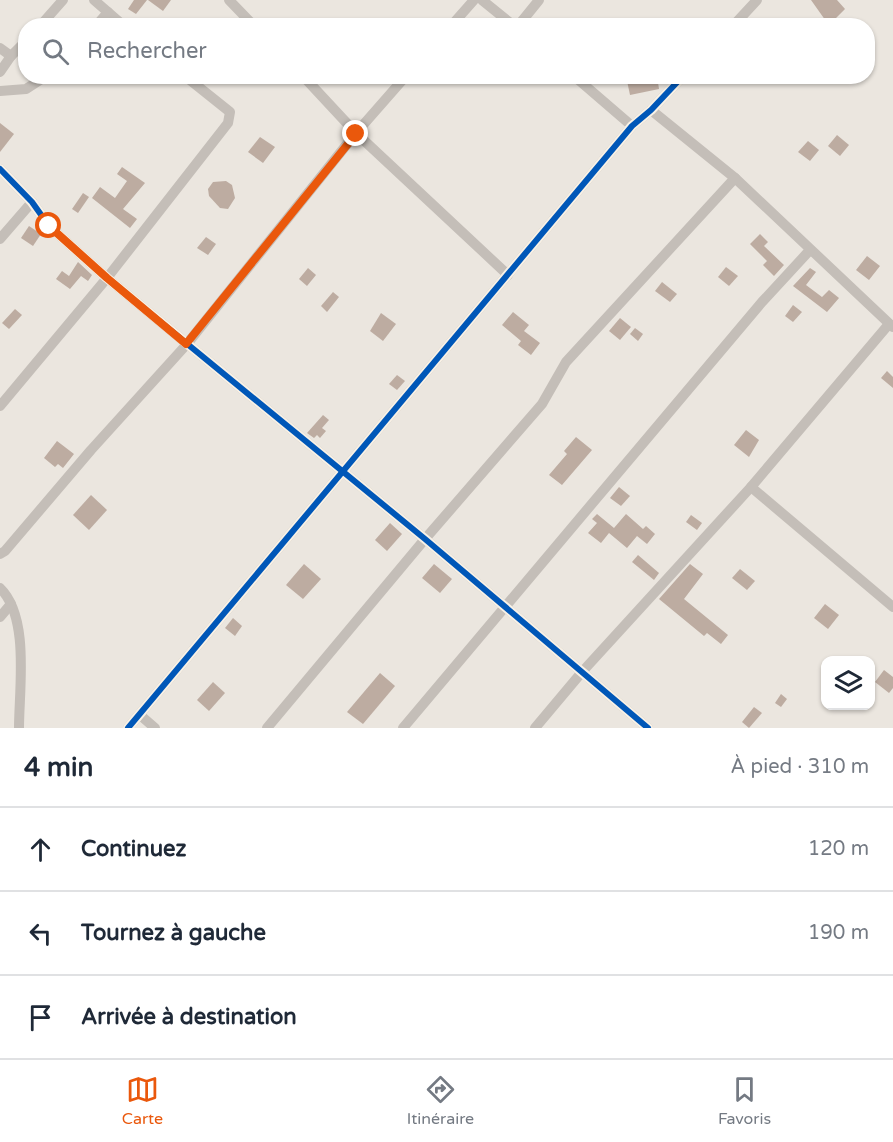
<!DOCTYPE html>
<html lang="fr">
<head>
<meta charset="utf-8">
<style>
	body { margin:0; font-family:"Varela Round",sans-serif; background:#f2f2f3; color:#1f2937 }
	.controls { position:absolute; right:18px; bottom:18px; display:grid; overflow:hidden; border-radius:12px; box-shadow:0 2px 4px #0004 }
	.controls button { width:54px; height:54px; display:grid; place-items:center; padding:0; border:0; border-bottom:2px solid #e0e1e3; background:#fff; color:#1f2937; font:30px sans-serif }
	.stop { position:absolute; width:18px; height:18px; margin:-14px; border:4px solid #ea580c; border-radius:50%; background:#fff }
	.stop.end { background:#ea580c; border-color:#fff; box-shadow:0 2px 6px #0008 }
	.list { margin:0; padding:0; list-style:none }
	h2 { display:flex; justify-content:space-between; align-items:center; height:78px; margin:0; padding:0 24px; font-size:26px }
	h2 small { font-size:20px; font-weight:400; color:#747a83 }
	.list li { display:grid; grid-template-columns:39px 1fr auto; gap:18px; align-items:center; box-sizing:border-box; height:84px; padding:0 24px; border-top:2px solid #e0e1e3 }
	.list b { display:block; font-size:22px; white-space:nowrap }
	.list em { font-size:20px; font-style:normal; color:#747a83 }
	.icon { flex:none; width:33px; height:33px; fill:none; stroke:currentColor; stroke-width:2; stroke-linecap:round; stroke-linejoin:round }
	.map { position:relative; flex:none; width:893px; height:728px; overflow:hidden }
	.search { position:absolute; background:#fff; box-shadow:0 2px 4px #0004; left:18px; right:18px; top:18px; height:66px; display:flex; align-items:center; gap:15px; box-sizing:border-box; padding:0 21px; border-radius:24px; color:#747a83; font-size:22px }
	.sheet { height:330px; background:#fff }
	nav { display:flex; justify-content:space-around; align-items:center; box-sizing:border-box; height:84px; border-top:2px solid #e0e1e3; background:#fff; font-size:16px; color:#747a83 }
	nav a { display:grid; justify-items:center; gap:3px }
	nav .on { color:#ea580c }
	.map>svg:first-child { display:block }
	.building { fill:#bdaca1 }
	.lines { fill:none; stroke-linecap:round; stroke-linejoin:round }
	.minor { stroke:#c4beb8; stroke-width:10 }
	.cycleway-casing { stroke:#f8f1e6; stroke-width:10 }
	.cycleway { stroke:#0057b8; stroke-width:6 }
	.route { stroke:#ea580c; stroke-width:8 }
</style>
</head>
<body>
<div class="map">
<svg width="893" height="728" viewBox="0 0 893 728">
	<rect width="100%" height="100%" fill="#ebe6df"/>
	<!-- building -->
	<g class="building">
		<path d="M134,0h13l-11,14 -8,-5z"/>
		<path d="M148,0h23l-8,11z"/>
		<path d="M811,0h26l8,9 -14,14 -1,-2 -2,3z"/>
		<path d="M626,76h31l2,13 -29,6z"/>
		<path d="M0,123l14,11 -14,18z"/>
		<path d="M837,135l12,10 -9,11 -12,-10z"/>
		<path d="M260,137l15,10 -12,16 -15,-11z"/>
		<path d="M808,141l11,9 -9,11 -12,-9z"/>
		<path d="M122,167l23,16 -22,26 14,10 -7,9 -38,-30 8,-11 15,11 12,-17 -10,-7z"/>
		<path d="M226,181l6,4 3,13 -7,11 -8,-1 -11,-12 -1,-7 5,-7z"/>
		<path d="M83,193l6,4 -11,16 -6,-4z"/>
		<path d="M29,226l12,8 -8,12 -12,-8z"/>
		<path d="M760,234l8,8 -4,4 20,19 -10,11 -11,-11 4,-4 -17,-17z"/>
		<path d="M206,237l10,7 -8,11 -11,-7z"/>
		<path d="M867,256l13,10 -11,14 -13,-10z"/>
		<path d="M78,262l14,13 -4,6 -7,-5 -11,13 -14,-10 6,-8 7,5z"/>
		<path d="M726,267l12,9 -9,10 -11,-9z"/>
		<path d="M308,268l8,7 -9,11 -8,-7z"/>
		<path d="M810,268l6,4 -10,13 16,12 7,-7 10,8 -12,14 -34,-26z"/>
		<path d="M662,282l15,12 -7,8 -15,-11z"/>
		<path d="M333,292l6,5 -12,15 -6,-6z"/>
		<path d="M793,305l9,7 -9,10 -8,-6z"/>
		<path d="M15,309l7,6 -13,14 -7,-6z"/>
		<path d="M513,312l16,13 -5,6 16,12 -9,12 -13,-10 3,-4 -19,-16z"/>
		<path d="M381,313l15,11 -13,17 -13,-10z"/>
		<path d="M620,318l11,9 -11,13 -11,-9z"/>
		<path d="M635,328l8,6 -5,7 -8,-7z"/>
		<path d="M887,371l6,6v11l-12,-10z"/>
		<path d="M397,375l8,6 -8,9 -8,-6z"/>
		<path d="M323,415l6,5 -7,8 4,3 -6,7 -3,-3 -3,3 -7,-5z"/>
		<path d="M746,430l13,10 -10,17 -15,-12z"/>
		<path d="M576,437l16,13 -30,35 -13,-10 18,-21 -3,-3z"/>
		<path d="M57,441l17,13 -11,14 -5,-4 -3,3 -11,-9z"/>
		<path d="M619,487l11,9 -9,10 -11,-8z"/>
		<path d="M91,495l16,15 -18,20 -16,-15z"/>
		<path d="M597,514l17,14 12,-14 17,15 3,-3 9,8 -8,10 -10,-8 -10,12 -18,-15 -8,10 -13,-10 9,-10 -5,-4z"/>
		<path d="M691,515l11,8 -5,7 -11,-8z"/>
		<path d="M390,523l12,11 -15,17 -12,-11z"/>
		<path d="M638,555l21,18 -5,7 -22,-18z"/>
		<path d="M304,564l17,15 -18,20 -17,-14z"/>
		<path d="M434,564l18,15 -12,14 -18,-15z"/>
		<path d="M690,564l13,10 -19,25 44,36 -7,9 -14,-11 -3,3 -45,-37z"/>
		<path d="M740,569l15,12 -8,9 -15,-12z"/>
		<path d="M825,604l14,11 -11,14 -14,-11z"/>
		<path d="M233,618l9,8 -7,10 -10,-8z"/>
		<path d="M884,670l9,7v11l-4,5 -14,-11z"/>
		<path d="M380,673l15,13 -32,38 -16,-12z"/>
		<path d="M213,682l12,11 -16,18 -12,-11z"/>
		<path d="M781,694l6,5 -6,8 -6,-4z"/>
		<path d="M754,707l8,6 -13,15 -7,-6z"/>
	</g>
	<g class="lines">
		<!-- minor -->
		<g class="minor">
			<path d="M94,0l30,26"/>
			<path d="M229,0l25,26"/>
			<path d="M482,0l32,26"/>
			<path d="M40,26l23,-26"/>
			<path d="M96,26l12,-14"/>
			<path d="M451,26l23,-26"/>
			<path d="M518,26l21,-26"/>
			<path d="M733,26l24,-26"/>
			<path d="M0,48l11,8 -11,16"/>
			<path d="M11,56l15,-15"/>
			<path d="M303,76l53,57 152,142"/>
			<path d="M574,76l58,50"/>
			<path d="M0,91l26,-2 20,-13"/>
			<path d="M651,110l84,68 158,149"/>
			<path d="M0,169l32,33 17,24 58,52 318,261 223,189"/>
			<path d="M0,239l32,-37"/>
			<path d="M0,406l107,-128 121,-155 2,-11 -45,-36"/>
			<path d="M751,487l142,120"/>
			<path d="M0,554l5,-3 86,-101 96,-106 169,-211 50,-57"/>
			<path d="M0,588c30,29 19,101 19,140"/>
			<path d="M0,617l11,-13"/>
			<path d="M140,715l15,13"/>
			<path d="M128,728l504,-602 19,-16 32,-34"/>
			<path d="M267,728l158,-189 117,-135 24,-42 169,-184"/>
			<path d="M403,728l359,-426 48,-52"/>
			<path d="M535,728l47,-56 169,-185 138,-163"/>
		</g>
		<!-- cycleway casing -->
		<g class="cycleway-casing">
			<g id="cycleway">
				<path d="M0,169l32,33 17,24 58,52 318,261 223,189"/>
				<path d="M128,728l504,-602 19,-16 32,-34"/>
			</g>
		</g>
		<!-- cycleway -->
		<use href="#cycleway" class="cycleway"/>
	</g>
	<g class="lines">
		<!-- route -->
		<path class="route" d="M49,226l58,52 79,66 170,-210"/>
	</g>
</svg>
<div class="controls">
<button><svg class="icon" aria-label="layers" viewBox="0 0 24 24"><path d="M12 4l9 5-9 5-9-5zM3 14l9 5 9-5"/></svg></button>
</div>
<div class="stop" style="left:49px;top:226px"></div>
<div class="stop end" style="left:356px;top:134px"></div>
<div class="search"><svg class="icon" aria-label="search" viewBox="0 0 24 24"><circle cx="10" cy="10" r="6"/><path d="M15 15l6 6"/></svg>Rechercher</div>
</div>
<section class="sheet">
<h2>4 min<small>À pied · 310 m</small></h2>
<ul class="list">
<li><svg class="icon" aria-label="ahead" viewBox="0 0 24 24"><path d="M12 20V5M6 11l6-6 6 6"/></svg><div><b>Continuez</b></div><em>120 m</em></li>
<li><svg class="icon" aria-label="left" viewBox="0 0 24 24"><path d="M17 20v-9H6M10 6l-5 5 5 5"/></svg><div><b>Tournez à gauche</b></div><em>190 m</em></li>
<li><svg class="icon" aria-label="arrive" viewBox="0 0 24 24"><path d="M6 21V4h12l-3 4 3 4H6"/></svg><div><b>Arrivée à destination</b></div></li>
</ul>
</section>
<nav>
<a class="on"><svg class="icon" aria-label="map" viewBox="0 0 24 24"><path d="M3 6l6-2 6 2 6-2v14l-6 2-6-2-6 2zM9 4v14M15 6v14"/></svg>Carte</a>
<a><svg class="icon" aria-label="directions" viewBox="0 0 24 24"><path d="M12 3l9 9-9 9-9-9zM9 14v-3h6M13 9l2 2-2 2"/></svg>Itinéraire</a>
<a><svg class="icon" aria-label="saved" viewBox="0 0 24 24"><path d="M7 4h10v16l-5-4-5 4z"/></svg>Favoris</a>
</nav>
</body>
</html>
